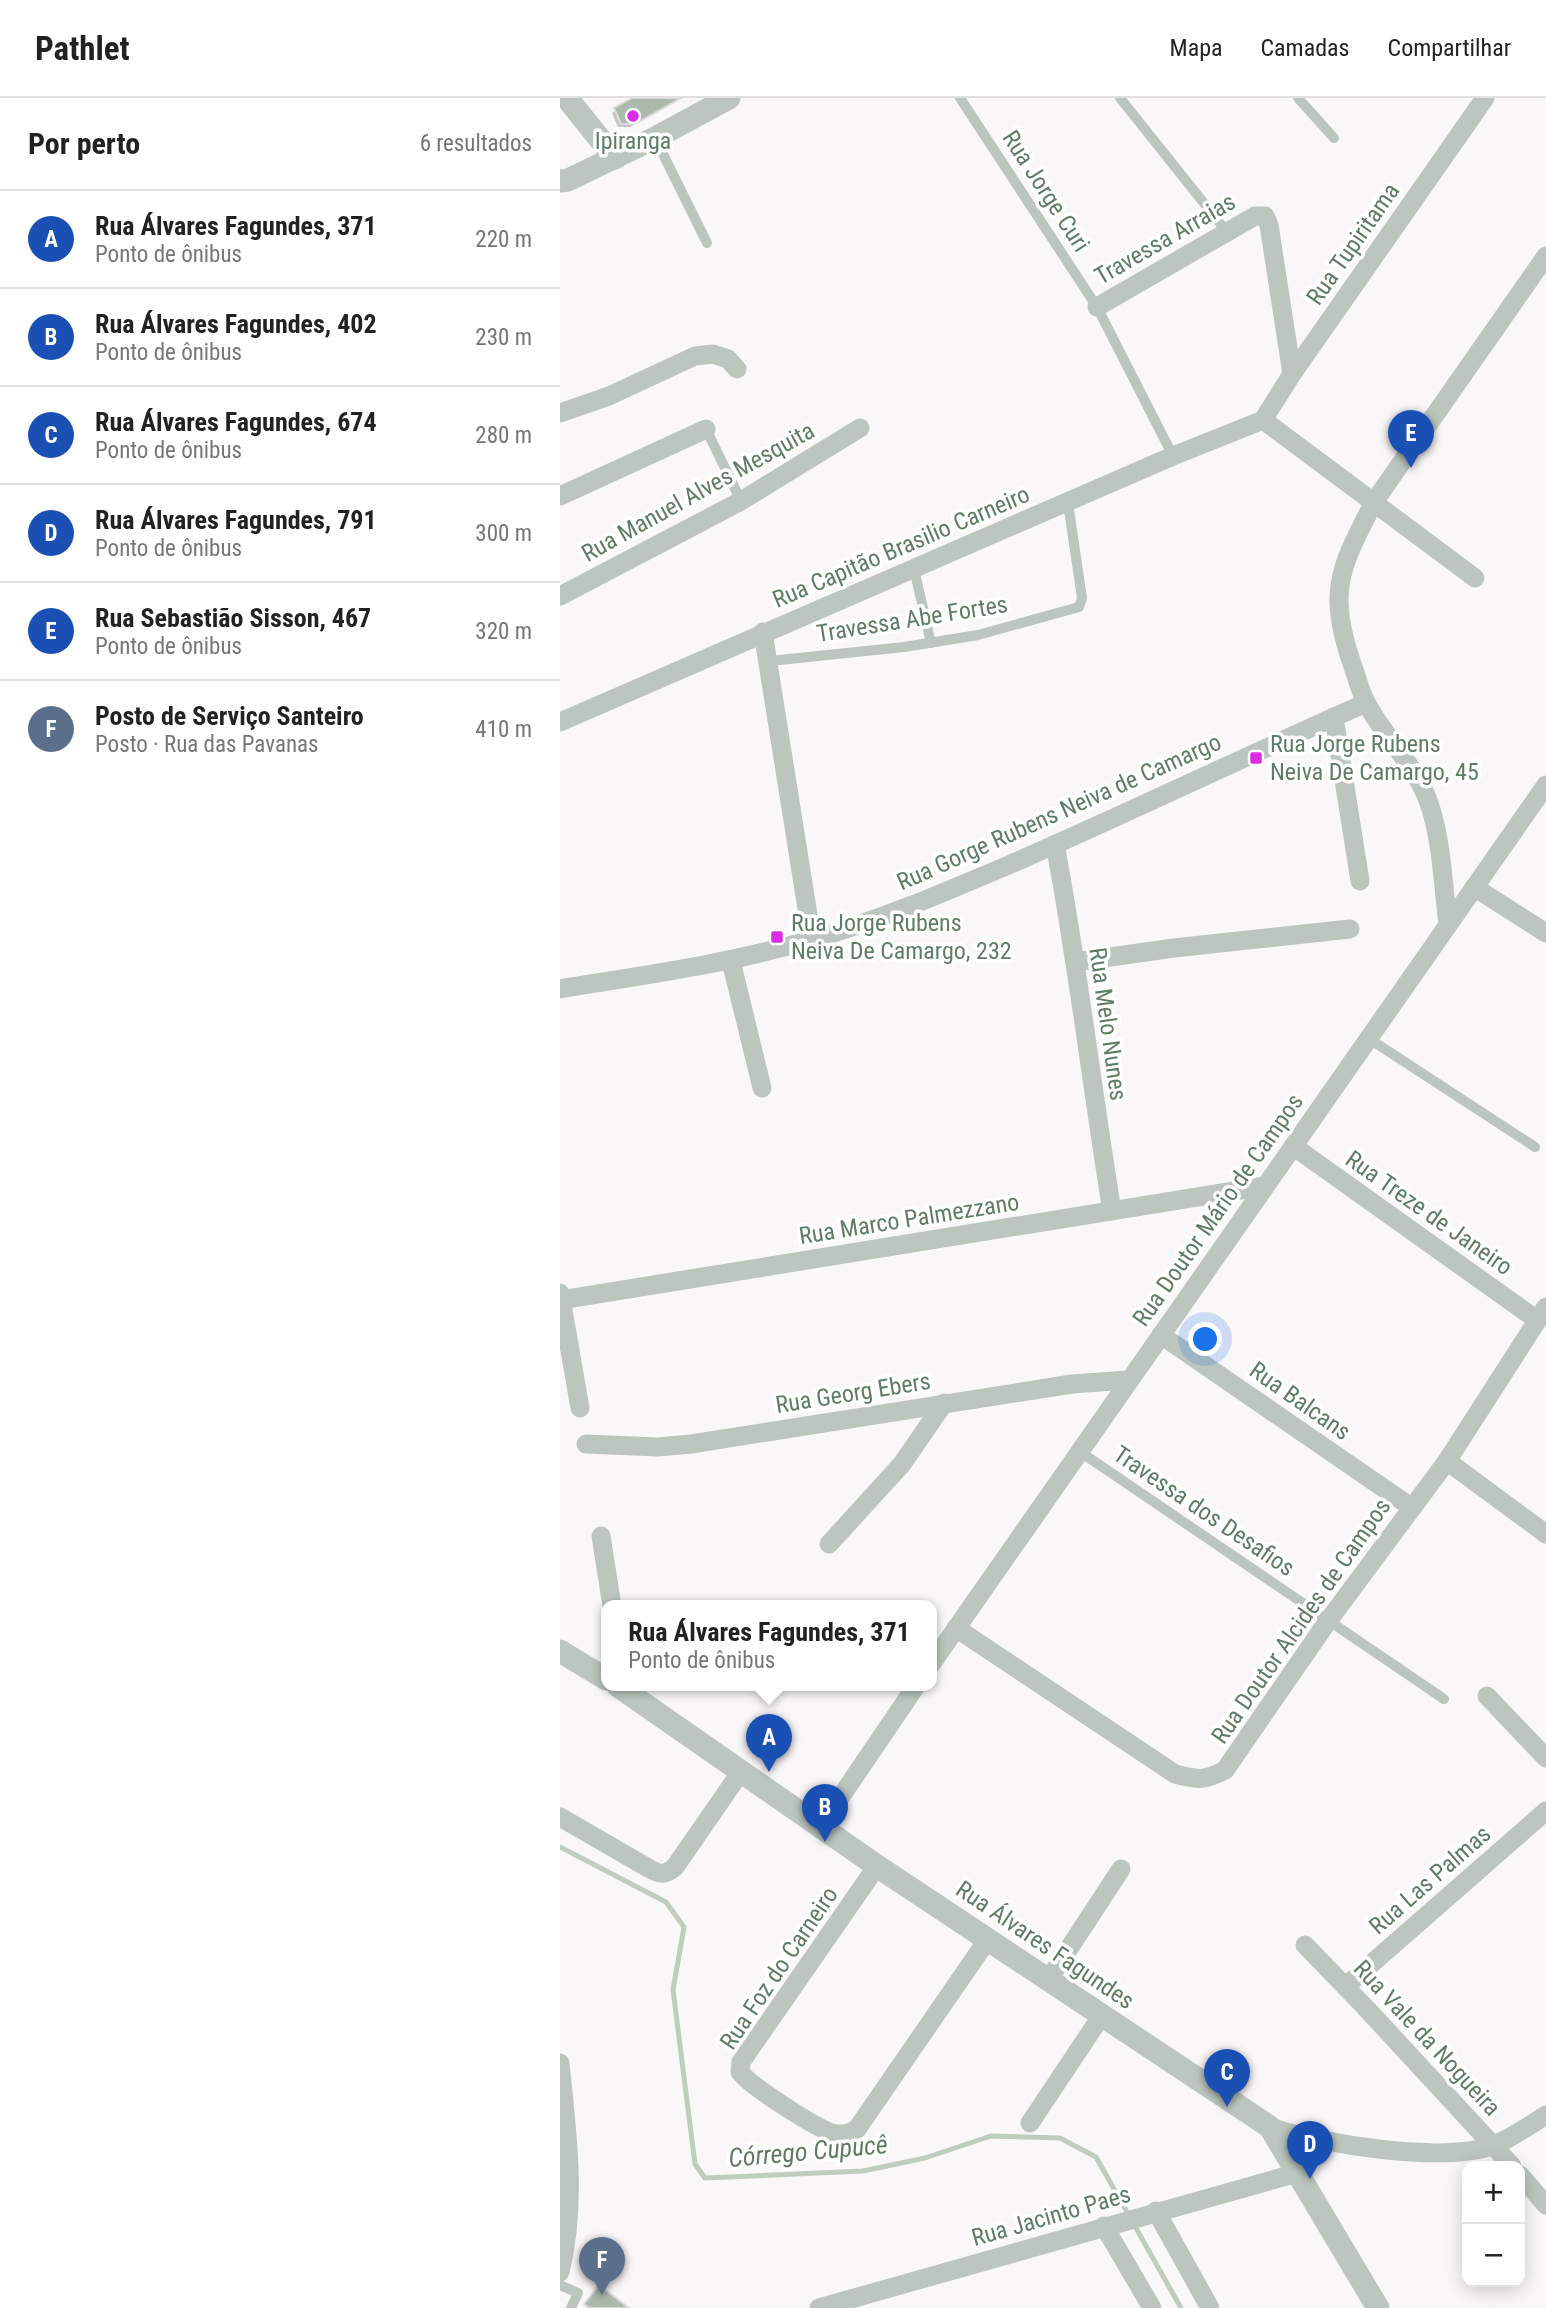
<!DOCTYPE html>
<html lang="pt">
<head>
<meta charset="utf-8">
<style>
	body { margin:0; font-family:"Roboto Condensed",sans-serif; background:#f6f6f6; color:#222 }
	.controls { position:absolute; right:21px; bottom:21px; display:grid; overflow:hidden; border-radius:14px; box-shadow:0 4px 18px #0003 }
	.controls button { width:63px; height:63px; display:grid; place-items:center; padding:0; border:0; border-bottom:2px solid #e0e0e0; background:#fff; color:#222; font:35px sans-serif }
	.you { position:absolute; left:646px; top:1242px; width:24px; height:24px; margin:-18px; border:5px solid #fff; border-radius:50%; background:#1a73e8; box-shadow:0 0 0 10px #1a73e833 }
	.badge { display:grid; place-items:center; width:46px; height:46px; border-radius:50%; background:#0b8043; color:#fff; font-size:23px; font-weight:700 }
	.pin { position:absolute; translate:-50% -58px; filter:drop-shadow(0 2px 4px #0008) }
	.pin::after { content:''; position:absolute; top:37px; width:24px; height:21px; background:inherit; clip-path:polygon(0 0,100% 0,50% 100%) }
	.popup { position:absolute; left:41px; top:1502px; width:336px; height:91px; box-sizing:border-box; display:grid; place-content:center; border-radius:14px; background:#fff; filter:drop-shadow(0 2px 5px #0005); font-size:23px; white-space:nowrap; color:#767676 }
	.popup b { font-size:26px; color:#222 }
	.popup::after { content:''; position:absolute; left:50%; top:100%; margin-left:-14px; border:14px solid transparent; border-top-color:#fff }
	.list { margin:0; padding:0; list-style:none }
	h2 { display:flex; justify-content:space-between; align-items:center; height:91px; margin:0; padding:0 28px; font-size:30px }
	h2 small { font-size:23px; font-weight:400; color:#767676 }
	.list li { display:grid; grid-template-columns:46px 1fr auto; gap:21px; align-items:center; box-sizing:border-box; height:98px; padding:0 28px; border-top:2px solid #e0e0e0 }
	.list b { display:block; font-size:26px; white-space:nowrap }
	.list p { margin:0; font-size:23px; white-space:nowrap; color:#767676 }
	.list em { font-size:23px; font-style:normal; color:#767676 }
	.map { position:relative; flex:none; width:986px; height:2210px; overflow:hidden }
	header { display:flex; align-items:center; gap:42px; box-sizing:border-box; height:98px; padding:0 35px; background:#fff; border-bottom:2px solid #e0e0e0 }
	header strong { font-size:33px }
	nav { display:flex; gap:38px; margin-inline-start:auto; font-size:24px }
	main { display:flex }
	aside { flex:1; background:#fff }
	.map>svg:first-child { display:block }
	.shadow { fill:#0003 }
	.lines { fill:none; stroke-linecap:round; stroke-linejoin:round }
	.stream { stroke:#becdbd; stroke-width:5 }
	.building { fill:#acbaae; stroke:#dcd9da; stroke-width:2 }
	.service { stroke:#bcc6be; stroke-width:10 }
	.minor { stroke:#bcc6be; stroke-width:19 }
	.tertiary { stroke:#bcc6be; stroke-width:23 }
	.poi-dot { fill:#db2ce5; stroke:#fff; stroke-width:2.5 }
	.labels { text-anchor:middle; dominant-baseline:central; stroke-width:7; stroke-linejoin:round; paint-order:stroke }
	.poi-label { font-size:24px; fill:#5f7d65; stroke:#fff; text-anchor:start }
	.street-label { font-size:24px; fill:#5f7d65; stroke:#fff }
	.water-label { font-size:26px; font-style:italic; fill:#607c5f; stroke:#fff }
</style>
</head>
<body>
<header>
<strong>Pathlet</strong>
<nav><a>Mapa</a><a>Camadas</a><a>Compartilhar</a></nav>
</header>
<main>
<aside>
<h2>Por perto<small>6 resultados</small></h2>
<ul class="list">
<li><span class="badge" style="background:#1a4fb4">A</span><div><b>Rua Álvares Fagundes, 371</b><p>Ponto de ônibus</p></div><em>220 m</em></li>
<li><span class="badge" style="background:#1a4fb4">B</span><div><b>Rua Álvares Fagundes, 402</b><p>Ponto de ônibus</p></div><em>230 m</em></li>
<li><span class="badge" style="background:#1a4fb4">C</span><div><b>Rua Álvares Fagundes, 674</b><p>Ponto de ônibus</p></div><em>280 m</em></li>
<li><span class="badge" style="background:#1a4fb4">D</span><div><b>Rua Álvares Fagundes, 791</b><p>Ponto de ônibus</p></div><em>300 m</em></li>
<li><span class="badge" style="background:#1a4fb4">E</span><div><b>Rua Sebastião Sisson, 467</b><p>Ponto de ônibus</p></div><em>320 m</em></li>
<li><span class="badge" style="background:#5c6f8a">F</span><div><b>Posto de Serviço Santeiro</b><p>Posto · Rua das Pavanas</p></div><em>410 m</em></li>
</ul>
</aside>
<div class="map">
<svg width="986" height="2210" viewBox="0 0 986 2210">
	<rect width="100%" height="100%" fill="#faf7f8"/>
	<!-- shadow -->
	<path class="shadow" d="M76,0h45l-51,29h-12l-6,-14z"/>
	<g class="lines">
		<!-- stream -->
		<path class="stream" d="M0,1749l106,55 18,25 -11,63 22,174 10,14 158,-7 62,-13 66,-22 69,2 36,19 85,151"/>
	</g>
	<!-- building -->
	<g class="building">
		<path d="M72,0h49l-46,26h-14l-7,-16z"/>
		<path d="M39,2187l30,23h-40l-5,-4z"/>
	</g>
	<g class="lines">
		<!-- service -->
		<g class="service">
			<path d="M400,0l137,209 76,149"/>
			<path d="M560,0l107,134"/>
			<path d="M738,0l36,40"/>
			<path d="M95,40l52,105"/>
			<path d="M146,331l35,72"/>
			<path d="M354,471l17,74"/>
			<path d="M210,563l134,-14 74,-12 101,-28 3,-9 -14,-95"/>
			<path d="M808,940l167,109"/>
			<path d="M519,1353l365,248"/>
			<path d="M0,2187l18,8 -7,15"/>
		</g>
		<!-- minor -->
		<g class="minor">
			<path d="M537,209l158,-91h10l4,9 23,149"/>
			<path d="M0,315l49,-17 86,-40 18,-2 15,5 9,10"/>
			<path d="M703,322l29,-46 193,-276"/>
			<path d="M703,322l212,158"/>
			<path d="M0,398l146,-67"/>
			<path d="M0,498l181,-95 119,-73"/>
			<path d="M203,534l49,308"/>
			<path d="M774,619l26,164"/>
			<path d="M0,624l613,-266 90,-36"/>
			<path d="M495,746c23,122 37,245 57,367"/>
			<path d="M914,789l72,46"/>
			<path d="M888,827c-5,-40 -6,-84 -19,-122 -13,-37 -44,-65 -62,-99 -7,-12 -10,-27 -15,-40 -25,-74 -12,-96 22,-162l172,-246"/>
			<path d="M171,863l31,127"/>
			<path d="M515,864l99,-14 176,-19"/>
			<path d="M0,891c84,-14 168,-25 250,-49 71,-20 140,-50 208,-79 117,-51 232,-107 348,-158"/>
			<path d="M733,1048l244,174"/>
			<path d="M0,1195l20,115"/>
			<path d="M0,1202l705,-114"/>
			<path d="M601,1237l250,172"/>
			<path d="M26,1346l72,3 33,-3 381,-60 56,-4"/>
			<path d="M887,1363l99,73"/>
			<path d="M41,1438l11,70"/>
			<path d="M269,1446l73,-80 42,-61"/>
			<path d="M396,1530l219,146c22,6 30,7 50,-4l103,-149 119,-160 99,-154"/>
			<path d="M372,1565l614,-878"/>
			<path d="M927,1598l59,62"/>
			<path d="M0,1719l90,52c11,6 15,6 25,-2l67,-97"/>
			<path d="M261,1728l95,-140"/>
			<path d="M317,1768l-136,196 -1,10c10,14 80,59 96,62 8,1 14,-1 21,-5l131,-190"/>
			<path d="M745,1847l60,62 147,159"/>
			<path d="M489,1881l72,-110"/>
			<path d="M786,1888l200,-175"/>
			<path d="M0,1965c7,69 17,141 0,209"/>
			<path d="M470,2025l72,-108"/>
			<path d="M710,2029c51,17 174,37 224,18 18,-7 36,-20 52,-30"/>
			<path d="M960,2077l26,30"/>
			<path d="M596,2113l54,97"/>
			<path d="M544,2128l48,82"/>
			<path d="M259,2210l478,-135"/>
		</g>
		<!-- tertiary -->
		<g class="tertiary">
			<path d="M7,0l48,60"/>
			<path d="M0,83l8,-1 87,-42 74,-40"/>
			<path d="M0,1553l46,28"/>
			<path d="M58,1588l259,180 393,261 108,181"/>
		</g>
	</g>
	<!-- markers -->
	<g class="poi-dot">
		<circle cx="73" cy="18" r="7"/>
		<rect x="689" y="653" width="14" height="14" rx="3.5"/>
		<rect x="210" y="832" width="14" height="14" rx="3.5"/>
	</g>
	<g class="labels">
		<!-- poi labels -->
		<g class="poi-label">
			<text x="73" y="43" text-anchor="middle">Ipiranga</text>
			<text x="710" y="646">Rua Jorge Rubens<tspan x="710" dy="28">Neiva De Camargo, 45</tspan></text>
			<text x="231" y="825">Rua Jorge Rubens<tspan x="231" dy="28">Neiva De Camargo, 232</tspan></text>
		</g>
		<!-- street labels -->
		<g class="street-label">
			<text transform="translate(486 93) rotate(57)">Rua Jorge Curi</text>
			<text transform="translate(605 141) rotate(-30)">Travessa Arraias</text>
			<text transform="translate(793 146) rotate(-55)">Rua Tupiritama</text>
			<text transform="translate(138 394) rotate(-29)">Rua Manuel Alves Mesquita</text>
			<text transform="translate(341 449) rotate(-23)">Rua Capitão Brasilio Carneiro</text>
			<text transform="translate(352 521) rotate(-9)">Travessa Abe Fortes</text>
			<text transform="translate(499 714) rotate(-24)">Rua Gorge Rubens Neiva de Camargo</text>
			<text transform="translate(548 926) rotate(82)">Rua Melo Nunes</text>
			<text transform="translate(658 1112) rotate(-55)">Rua Doutor Mário de Campos</text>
			<text transform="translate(869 1115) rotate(35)">Rua Treze de Janeiro</text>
			<text transform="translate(349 1121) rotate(-9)">Rua Marco Palmezzano</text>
			<text transform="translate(293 1295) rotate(-9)">Rua Georg Ebers</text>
			<text transform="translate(740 1303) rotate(35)">Rua Balcans</text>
			<text transform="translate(644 1413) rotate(34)">Travessa dos Desafios</text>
			<text transform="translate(741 1523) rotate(-55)">Rua Doutor Alcides de Campos</text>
			<text transform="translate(870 1782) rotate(-41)">Rua Las Palmas</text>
			<text transform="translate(485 1847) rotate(34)">Rua Álvares Fagundes</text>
			<text transform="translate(219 1870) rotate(-56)">Rua Foz do Carneiro</text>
			<text transform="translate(867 1940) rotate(47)">Rua Vale da Nogueira</text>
			<text transform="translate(491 2118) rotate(-16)">Rua Jacinto Paes</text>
		</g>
		<!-- water labels -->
		<g class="water-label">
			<text transform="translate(248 2053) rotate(-5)">Córrego Cupucê</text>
		</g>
	</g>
</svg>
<div class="controls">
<button>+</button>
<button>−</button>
</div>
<div class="you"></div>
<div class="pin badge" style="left:209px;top:1674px;background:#1a4fb4">A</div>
<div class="popup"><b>Rua Álvares Fagundes, 371</b>Ponto de ônibus</div>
<div class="pin badge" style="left:265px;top:1744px;background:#1a4fb4">B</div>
<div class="pin badge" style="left:667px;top:2009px;background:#1a4fb4">C</div>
<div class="pin badge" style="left:750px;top:2081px;background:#1a4fb4">D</div>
<div class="pin badge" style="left:851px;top:370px;background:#1a4fb4">E</div>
<div class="pin badge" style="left:42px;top:2197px;background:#5c6f8a">F</div>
</div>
</main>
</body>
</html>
